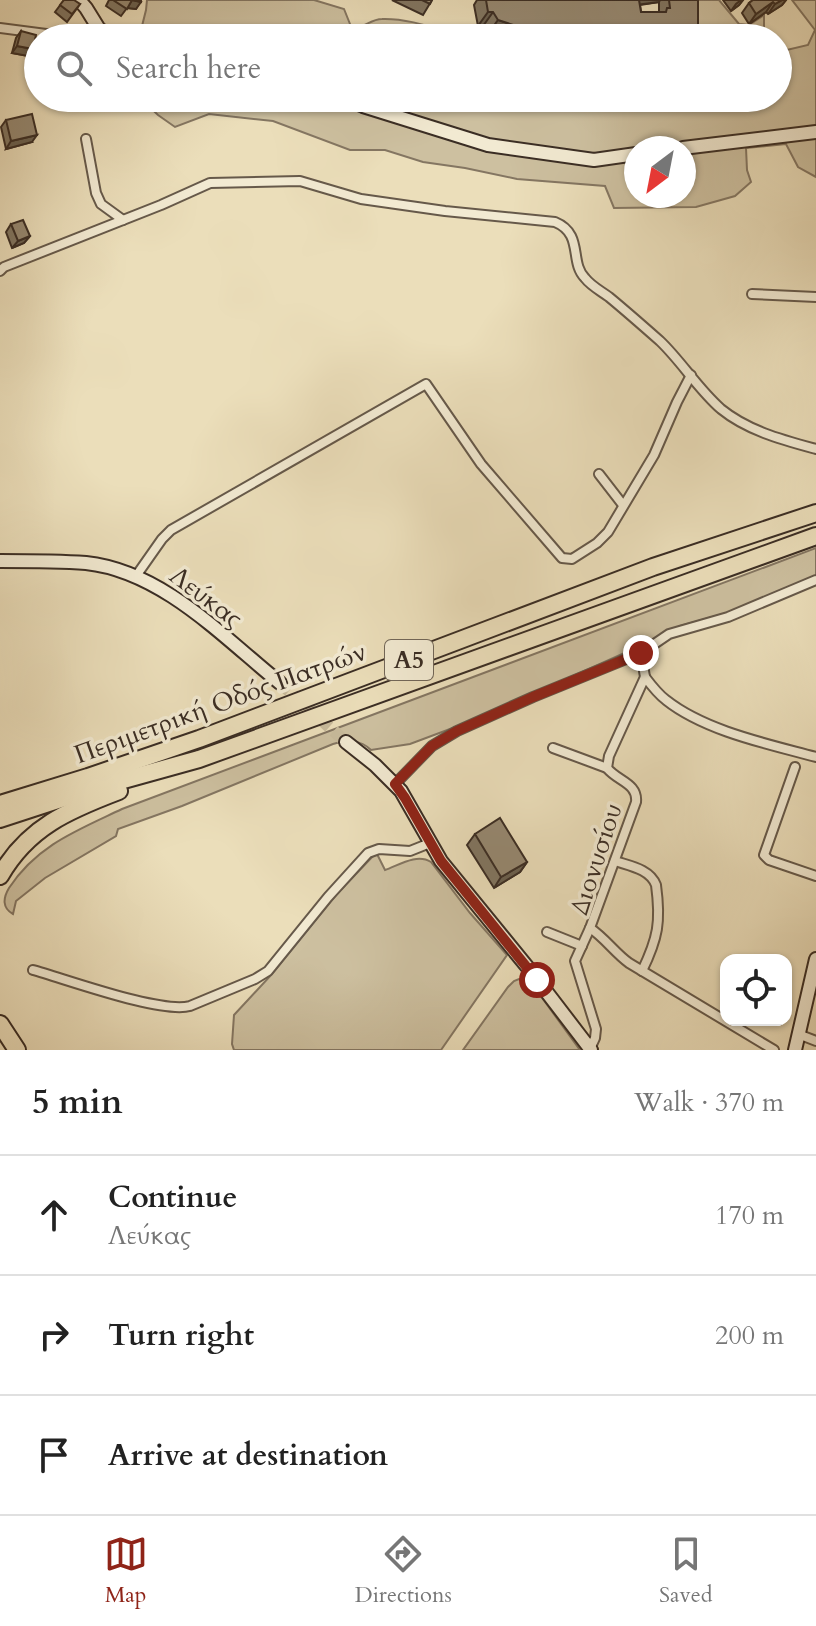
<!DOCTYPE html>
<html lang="en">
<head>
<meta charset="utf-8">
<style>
	body { margin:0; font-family:Cardo,serif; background:#f6f6f6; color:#222 }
	.controls { position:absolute; right:24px; bottom:24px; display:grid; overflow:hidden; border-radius:16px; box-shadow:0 2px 6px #0004 }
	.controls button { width:72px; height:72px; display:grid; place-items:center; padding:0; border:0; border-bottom:2px solid #e0e0e0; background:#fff; color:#222; font:40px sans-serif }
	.compass { position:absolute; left:624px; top:136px; width:72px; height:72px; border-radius:50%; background:#fff; box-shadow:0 2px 6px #0004; rotate:212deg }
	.stop { position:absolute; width:24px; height:24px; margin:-18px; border:6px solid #8f2418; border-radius:50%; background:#fff }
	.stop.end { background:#8f2418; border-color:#fff; box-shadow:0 2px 8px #0008 }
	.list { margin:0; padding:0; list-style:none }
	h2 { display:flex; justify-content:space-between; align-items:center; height:104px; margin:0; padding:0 32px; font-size:34px }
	h2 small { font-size:26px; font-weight:400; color:#767676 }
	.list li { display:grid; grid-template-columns:52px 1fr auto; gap:24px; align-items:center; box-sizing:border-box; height:120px; padding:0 32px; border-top:2px solid #e0e0e0 }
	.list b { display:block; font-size:30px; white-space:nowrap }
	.list p { margin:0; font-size:26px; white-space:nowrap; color:#767676 }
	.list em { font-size:26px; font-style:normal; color:#767676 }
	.icon { flex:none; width:44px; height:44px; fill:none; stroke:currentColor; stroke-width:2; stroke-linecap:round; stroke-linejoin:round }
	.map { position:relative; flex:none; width:816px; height:1050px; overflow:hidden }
	.search { position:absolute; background:#fff; box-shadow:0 2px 6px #0004; left:24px; right:24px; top:24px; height:88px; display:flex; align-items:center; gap:20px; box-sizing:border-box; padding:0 28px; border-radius:44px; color:#767676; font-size:30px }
	.sheet { height:464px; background:#fff }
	nav { display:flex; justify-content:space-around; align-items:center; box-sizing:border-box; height:112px; border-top:2px solid #e0e0e0; background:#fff; font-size:22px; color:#767676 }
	nav a { display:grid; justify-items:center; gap:4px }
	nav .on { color:#8f2418 }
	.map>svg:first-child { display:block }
	.green { fill:#cdc0a0; stroke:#847662; stroke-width:2; fill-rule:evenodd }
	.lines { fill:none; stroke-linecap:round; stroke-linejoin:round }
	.secondary-tunnel { stroke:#c8bb9c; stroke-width:12; stroke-dasharray:12 6; stroke-linecap:butt }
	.street-casing { stroke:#66594a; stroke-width:12 }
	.secondary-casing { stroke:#3a2d24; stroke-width:16 }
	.highway-casing { stroke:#3a2d24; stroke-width:20 }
	.street { stroke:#f2ead2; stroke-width:8 }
	.secondary { stroke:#f2ead2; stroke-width:12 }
	.highway { stroke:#ebdeba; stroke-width:16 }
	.wall { fill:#817662; stroke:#3a2d24; stroke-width:2; fill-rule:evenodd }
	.shaded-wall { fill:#696050; stroke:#3a2d24; stroke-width:2 }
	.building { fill:#968972; stroke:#3a2d24; stroke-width:2 }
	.route { stroke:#8f2418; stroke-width:10 }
	.labels { text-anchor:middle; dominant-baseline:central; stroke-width:7; stroke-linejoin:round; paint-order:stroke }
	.shield { fill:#f2ead2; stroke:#716658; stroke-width:2 }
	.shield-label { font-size:24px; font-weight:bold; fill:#3a2d24 }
	.street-label { font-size:26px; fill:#3a2d24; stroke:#f2ead2 }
</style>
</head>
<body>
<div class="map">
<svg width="816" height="1050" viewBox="0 0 816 1050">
	<rect width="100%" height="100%" fill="#ebdeba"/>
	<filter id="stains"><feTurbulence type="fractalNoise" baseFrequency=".0025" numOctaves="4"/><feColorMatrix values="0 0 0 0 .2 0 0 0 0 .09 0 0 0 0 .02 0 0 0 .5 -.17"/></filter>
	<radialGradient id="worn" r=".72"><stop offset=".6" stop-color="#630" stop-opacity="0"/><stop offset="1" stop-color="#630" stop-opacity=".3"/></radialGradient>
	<!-- green -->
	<g class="green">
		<path d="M147,0h167l30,9 8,20c14,-2 19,-10 30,-10 29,-1 60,12 89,19h-332l7,-28z"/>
		<path d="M692,0h27l20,24 10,1 15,-10v23h-66l1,-4z"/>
		<path d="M792,0h24v177l-18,-10 -12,-23 -40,4 1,22 4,12 -16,14 -39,11 -82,1 -9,-22 -88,-7 -52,-11 -42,-6 -38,-12h-35l-77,-29 -64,-7 -34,13 -17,-12 -18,-17h638v-46l30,-7 7,-15zM636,148h48v48h-48z"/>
		<path d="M816,548v28l-82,35 -54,15 -42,21 -164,73 -64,24 -39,6c-11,-11 -24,-10 -38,-6l-151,62 -64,23 -2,7 -71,42 -29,23 -3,13c-11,-6 -10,-16 -4,-26 28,-43 69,-58 113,-79z"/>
		<path d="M377,854l8,16c14,-5 32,-17 46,-8l39,51 37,42 -66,95h-207l-2,-6 2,-29 38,-41 64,-79 38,-40z"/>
		<path d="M519,979l8,2 5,3 48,66h-117l45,-63 6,-6z"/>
	</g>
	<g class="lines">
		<!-- secondary-tunnel -->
		<path class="secondary-tunnel" d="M280,683l66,59"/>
		<!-- street casing -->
		<g class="street-casing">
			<g id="street">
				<path d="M0,28l77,10"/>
				<path d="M86,139l10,54 5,11 22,16"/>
				<path d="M0,271l4,-4 157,-62 49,-22 90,-2 61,18 84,12 110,11c29,12 14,40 30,56 6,8 16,13 24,19 17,14 34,29 51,44 22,21 38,48 61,68 27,22 62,31 95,40"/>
				<path d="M752,294l64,3"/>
				<path d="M599,474l24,31"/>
				<path d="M136,576l26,-37 9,-9 255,-146 55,80 81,94 10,1 25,-16 11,-11 46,-77 23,-53 14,-27"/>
				<path d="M645,677c6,8 13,17 21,23 39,31 102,44 150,57"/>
				<path d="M553,748l54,20"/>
				<path d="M795,767l-31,88 5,5 47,16"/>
				<path d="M395,784l37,-38 25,-15 76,-34 108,-44 28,-19 59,-17 88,-37"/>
				<path d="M615,861c15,5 35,8 41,24 5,37 2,53 -14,86"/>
				<path d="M590,928c15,10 25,25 39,35l145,87"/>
				<path d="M547,932l35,14"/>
				<path d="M33,970c33,9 128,44 157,36l65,-27 13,-8 60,-74 40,-44 11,-4 31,2 20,-8"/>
				<path d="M798,1034l18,7"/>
				<path d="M590,1049l5,-11 1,-9 -21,-68 15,-33 46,-126c2,-19 -19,-21 -29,-34l2,-12 36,-79 -4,-24"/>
			</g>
		</g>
		<!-- secondary casing -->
		<g class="secondary-casing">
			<g id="secondary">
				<path d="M79,0l7,8 13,21 15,9"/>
				<path d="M344,98l19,8 125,39 106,15 42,-6"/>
				<path d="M683,148l133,-16"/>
				<path d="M0,561c28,0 58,0 86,2 76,8 137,74 194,120"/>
				<path d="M346,742l29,23 26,26 40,70 88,108 62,81"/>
				<path d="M795,1050l21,-91"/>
			</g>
		</g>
		<!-- highway casing -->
		<g class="highway-casing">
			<g id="highway">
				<path d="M0,804l88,-27 111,-38 454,-172 163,-54"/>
				<path d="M0,819l98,-32 101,-28 617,-223"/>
				<path d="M0,876c28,-49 69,-66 119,-85"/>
				<path d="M0,1024l17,26"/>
			</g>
		</g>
		<!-- street -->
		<use href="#street" class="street"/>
		<!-- secondary -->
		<use href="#secondary" class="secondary"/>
		<!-- highway -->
		<use href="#highway" class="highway"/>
	</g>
	<!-- wall -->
	<g class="wall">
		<path d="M64,0l16,4 -13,18 -12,-10z"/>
		<path d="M109,0h32l-5,9 -9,-1 -6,8 -15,-10z"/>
		<path d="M392,0h40l-9,15z"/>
		<path d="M477,0h221l-8,38h-190l-12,-4 -5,-8h-5l-4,-21zM659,2v10h-18l-1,-7z"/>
		<path d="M723,0h20l-4,5 -8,6z"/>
		<path d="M753,0h33l-4,5 -14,9 -2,-2 -17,12 -7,-11 7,-10z"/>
		<path d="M21,31l7,25 -16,-3 4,-15z"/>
		<path d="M6,120l26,22 -26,7 -5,-22z"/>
		<path d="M11,224l19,12 -6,7 -12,5 -6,-16z"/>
		<path d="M475,834l52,28 -7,10 -26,16 -27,-43z"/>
	</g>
	<!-- shaded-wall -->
	<g class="shaded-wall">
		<path d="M132,0l9,2 -5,7 -9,-1z"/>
		<path d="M633,0h27l-1,2 -31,4z"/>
		<path d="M741,0h2l-4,5 -8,6 5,-7z"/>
		<path d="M782,0h4l-4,5 -14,9 7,-10z"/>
		<path d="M773,2l-7,10 -17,12 7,-10z"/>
		<path d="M488,12h5l-10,14h-5z"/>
		<path d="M498,20l28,9 -6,9h-20l-12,-4z"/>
		<path d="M698,26l-8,12h-163l1,-1z"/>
		<path d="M17,46l16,3 -5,7 -16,-3z"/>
		<path d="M37,135l-5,7 -26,7 5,-8z"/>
		<path d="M30,236l-6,7 -12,5 6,-7z"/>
		<path d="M527,862l-7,10 -26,16 7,-11z"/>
	</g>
	<!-- building -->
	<g class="building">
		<path d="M64,0h10l6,4 -8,10 -12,-9z"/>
		<path d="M113,0h28v2l-9,-2 -5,9z"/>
		<path d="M422,0h10l-2,4z"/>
		<path d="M486,0h153l2,12h25l1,-4h3l-1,-8h29v26l-170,11 -2,-8 -28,-9 -5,-8h-5z"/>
		<path d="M753,0h29l-7,4 -2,-2 -17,12 -7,-11z"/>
		<path d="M21,31l15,4 -3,14 -16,-3z"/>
		<path d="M32,114l5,21 -26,6 -5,-21z"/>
		<path d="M23,220l7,16 -12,5 -7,-17z"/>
		<path d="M500,818l27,44 -26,15 -26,-43z"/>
	</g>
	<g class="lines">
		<!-- route -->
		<path class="route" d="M537,980l-96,-119 -36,-63 -10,-14 37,-38 25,-15 76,-34 108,-44"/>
	</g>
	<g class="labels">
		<!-- shield labels -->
		<rect class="shield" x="385" y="640" width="48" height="40" rx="6"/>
		<g class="shield-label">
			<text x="409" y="660">Α5</text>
		</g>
		<!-- street labels -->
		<g class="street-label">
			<text transform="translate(206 597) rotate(37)">Λεύκας</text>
			<text transform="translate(220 703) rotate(-20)">Περιμετρική Οδός Πατρών</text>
			<text transform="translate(596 859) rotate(-72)">Διονυσίου</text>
		</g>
	</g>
	<rect width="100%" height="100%" filter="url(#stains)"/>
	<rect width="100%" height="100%" fill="url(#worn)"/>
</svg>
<div class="controls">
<button><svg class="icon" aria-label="locate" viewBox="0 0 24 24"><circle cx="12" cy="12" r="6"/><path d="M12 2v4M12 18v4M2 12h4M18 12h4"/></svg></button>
</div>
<svg class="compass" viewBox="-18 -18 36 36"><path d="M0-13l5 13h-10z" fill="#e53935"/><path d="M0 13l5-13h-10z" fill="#767676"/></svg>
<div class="stop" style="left:537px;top:980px"></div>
<div class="stop end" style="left:641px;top:653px"></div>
<div class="search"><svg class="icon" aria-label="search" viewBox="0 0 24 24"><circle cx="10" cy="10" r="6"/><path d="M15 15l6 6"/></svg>Search here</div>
</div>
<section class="sheet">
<h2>5 min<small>Walk · 370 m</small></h2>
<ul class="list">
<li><svg class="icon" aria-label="ahead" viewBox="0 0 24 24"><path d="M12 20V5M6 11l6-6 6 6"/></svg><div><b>Continue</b><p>Λεύκας</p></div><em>170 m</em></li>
<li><svg class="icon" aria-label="right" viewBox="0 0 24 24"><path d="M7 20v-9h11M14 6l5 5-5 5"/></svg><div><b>Turn right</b></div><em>200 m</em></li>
<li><svg class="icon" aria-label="arrive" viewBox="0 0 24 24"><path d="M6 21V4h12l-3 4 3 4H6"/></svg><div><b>Arrive at destination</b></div></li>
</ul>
</section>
<nav>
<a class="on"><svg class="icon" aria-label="map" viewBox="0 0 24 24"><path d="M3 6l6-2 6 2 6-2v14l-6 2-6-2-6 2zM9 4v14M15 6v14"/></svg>Map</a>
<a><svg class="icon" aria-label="directions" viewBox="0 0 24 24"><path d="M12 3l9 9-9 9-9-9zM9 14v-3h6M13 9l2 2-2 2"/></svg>Directions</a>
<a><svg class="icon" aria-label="saved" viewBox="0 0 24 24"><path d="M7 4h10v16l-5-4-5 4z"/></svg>Saved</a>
</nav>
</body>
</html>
